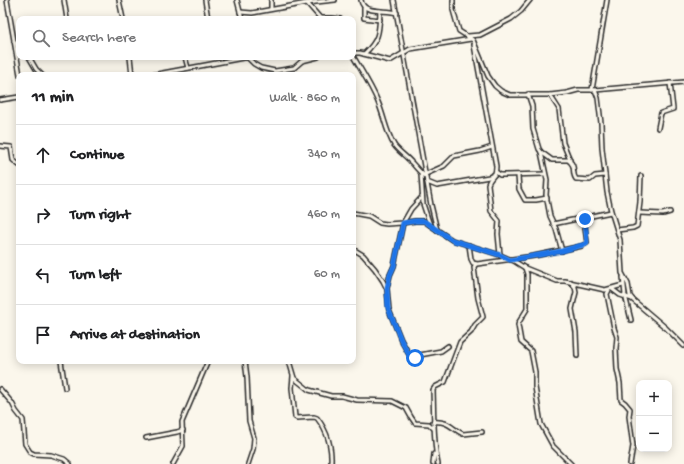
<!DOCTYPE html>
<html lang="en">
<head>
<meta charset="utf-8">
<style>
	body { margin:0; font-family:"Gochi Hand",sans-serif; background:#f6f6f6; color:#202124 }
	.controls { position:absolute; right:12px; bottom:12px; display:grid; overflow:hidden; border-radius:8px; box-shadow:0 2px 10px #0003 }
	.controls button { width:36px; height:36px; display:grid; place-items:center; padding:0; border:0; border-bottom:1px solid #e0e0e0; background:#fff; color:#202124; font:20px sans-serif }
	.stop { position:absolute; width:12px; height:12px; margin:-9px; border:3px solid #1a73e8; border-radius:50%; background:#fff }
	.stop.end { background:#1a73e8; border-color:#fff; box-shadow:0 1px 4px #0008 }
	.list { margin:0; padding:0; list-style:none }
	h2 { display:flex; justify-content:space-between; align-items:center; height:52px; margin:0; padding:0 16px; font-size:17px }
	h2 small { font-size:13px; font-weight:400; color:#757577 }
	.list li { display:grid; grid-template-columns:26px 1fr auto; gap:12px; align-items:center; box-sizing:border-box; height:60px; padding:0 16px; border-top:1px solid #e0e0e0 }
	.list b { display:block; font-size:15px; white-space:nowrap }
	.list em { font-size:13px; font-style:normal; color:#757577 }
	.icon { flex:none; width:22px; height:22px; fill:none; stroke:currentColor; stroke-width:2; stroke-linecap:round; stroke-linejoin:round }
	.map { position:relative; flex:none; width:684px; height:464px; overflow:hidden }
	.search { position:absolute; background:#fff; box-shadow:0 2px 10px #0003; left:16px; top:16px; width:340px; height:44px; display:flex; align-items:center; gap:10px; box-sizing:border-box; padding:0 14px; border-radius:8px; color:#757577; font-size:15px }
	.panel { position:absolute; background:#fff; box-shadow:0 2px 10px #0003; left:16px; top:72px; width:340px; height:292px; border-radius:8px }
	.map>svg:first-child { display:block }
	.lines { fill:none; stroke-linecap:round; stroke-linejoin:round }
	.street-casing { stroke:#2b2b2b; stroke-width:6 }
	.street { stroke:#fbf7ec; stroke-width:3 }
	.route { stroke:#1a73e8; stroke-width:5 }
</style>
</head>
<body>
<div class="map">
<svg width="684" height="464" viewBox="0 0 684 464">
	<rect width="100%" height="100%" fill="#fbf7ec"/>
	<filter id="ink" filterUnits="userSpaceOnUse"><feTurbulence type="fractalNoise" baseFrequency=".025" numOctaves="2"/><feDisplacementMap in="SourceGraphic" scale="8" xChannelSelector="R" yChannelSelector="G"/><feConvolveMatrix kernelMatrix="1 2 1 2 8 2 1 2 1" color-interpolation-filters="sRGB"/></filter>
	<g filter="url(#ink)">
		<g class="lines">
			<!-- street casing -->
			<g class="street-casing">
				<g id="street">
					<path d="M7,0l13,75"/>
					<path d="M64,0l3,19"/>
					<path d="M119,0l4,19"/>
					<path d="M205,0l3,19"/>
					<path d="M237,0l5,19"/>
					<path d="M271,0v9"/>
					<path d="M361,0c2,15 25,9 36,13"/>
					<path d="M394,0l37,205 6,25"/>
					<path d="M453,0v10l6,21 14,9 15,36 7,10 6,5 9,4h40l17,-2 11,-3h17l89,-8"/>
					<path d="M307,3l28,-3"/>
					<path d="M364,8v10l16,2"/>
					<path d="M240,12l12,1 55,-10 14,16"/>
					<path d="M321,18h11l8,1"/>
					<path d="M468,36l12,-1 31,-16 10,-8 9,-11"/>
					<path d="M14,41l5,5"/>
					<path d="M474,45l22,121c0,12 -5,9 -8,18l3,27 8,10 -1,13 2,21"/>
					<path d="M353,53h7l30,8 20,-12 61,-10"/>
					<path d="M364,54c16,-15 15,-23 16,-43"/>
					<path d="M353,56c9,16 18,29 25,46 6,14 8,30 16,43 5,7 12,11 17,17 5,5 9,11 15,15"/>
					<path d="M29,57l7,12 6,6"/>
					<path d="M130,57l2,18"/>
					<path d="M185,57l3,11"/>
					<path d="M152,75l91,-17h5l6,6 7,4 14,3 19,-3 8,-7 16,-4"/>
					<path d="M592,90l15,-90"/>
					<path d="M595,90l3,8 3,25 1,25 5,44 4,19 9,29 2,33 6,11 2,12 3,4 33,28 18,18"/>
					<path d="M528,94l4,12 1,23 6,20 2,3 11,8h16c9,6 3,13 8,19l14,1 5,-4 10,-1"/>
					<path d="M550,95l9,14 4,34 7,17"/>
					<path d="M0,100l19,-3"/>
					<path d="M658,128l3,-15 12,-4 -3,-26"/>
					<path d="M0,146l11,1 2,13 6,5"/>
					<path d="M541,152l6,28 -1,15 4,21 6,13 6,22"/>
					<path d="M496,172l4,3h6l39,-1"/>
					<path d="M421,174l2,30 7,21"/>
					<path d="M426,174l18,-8 10,-10 26,-5 12,-4"/>
					<path d="M518,176l1,13 6,11h11l11,-2"/>
					<path d="M427,182l10,4 52,-9 6,-3"/>
					<path d="M353,213l16,3 11,7 7,1 15,-1 13,-2h9l28,19 48,15 14,6 11,7 32,13h8l40,9 18,-5"/>
					<path d="M639,213l24,1 7,-2"/>
					<path d="M553,224l58,-12"/>
					<path d="M617,230l16,-2 4,-2 3,-24 1,-26"/>
					<path d="M469,245l2,14 2,4 4,1 57,-8 48,-10 5,-3 -3,-23 2,-3"/>
					<path d="M353,249l10,6 12,14 8,12 4,8 2,21 12,30 9,16 6,2 4,-3 21,-4 7,-5"/>
					<path d="M525,268l2,6v35l-8,13 -1,3 3,17 10,9 4,21v15l6,37 12,22 18,18"/>
					<path d="M623,277l2,18 6,25"/>
					<path d="M571,282l4,5 1,5 -4,17 4,23 1,24"/>
					<path d="M387,288l3,-13 4,-9 9,-43 8,-14 11,-12"/>
					<path d="M612,289l8,6 12,4"/>
					<path d="M609,290l-2,4 7,34 3,9 -1,11 1,21 3,14 1,17 4,3 5,6 -1,7 4,30 -3,18"/>
					<path d="M61,361l4,27"/>
					<path d="M245,361l2,16 2,44 5,17 -1,11 -5,15"/>
					<path d="M289,361l5,17 15,12 22,6h11l15,4 35,1 14,7 5,9 4,6 14,1 4,4"/>
					<path d="M293,376l-1,12 3,29 2,1 17,-1 3,1c11,14 15,28 14,46"/>
					<path d="M0,389l12,14 4,8 7,9 2,24 5,8 4,2 17,1 13,4 6,5"/>
					<path d="M433,422c15,-2 19,7 30,12l19,-2"/>
					<path d="M146,438l31,-6 6,-2"/>
					<path d="M173,464l10,-18 -1,-24 26,-61"/>
					<path d="M433,464l1,-10"/>
					<path d="M438,464c-5,-24 -4,-49 -5,-74l2,-3 10,-5 15,-40 11,-10 4,-7 8,-8 -5,-19 -4,-31 2,-3"/>
				</g>
			</g>
			<!-- street -->
			<use href="#street" class="street"/>
		</g>
	</g>
	<g class="lines" filter="url(#ink)">
		<!-- route -->
		<path class="route" d="M415,358l-7,-5 -7,-13 -13,-32 -1,-20 3,-13 4,-9 9,-43 12,-2h9l28,19 48,15 10,5 52,-9 24,-7 1,-1 -2,-24"/>
	</g>
</svg>
<div class="controls">
<button>+</button>
<button>−</button>
</div>
<div class="stop" style="left:415px;top:358px"></div>
<div class="stop end" style="left:585px;top:219px"></div>
<div class="search"><svg class="icon" aria-label="search" viewBox="0 0 24 24"><circle cx="10" cy="10" r="6"/><path d="M15 15l6 6"/></svg>Search here</div>
<section class="panel">
<h2>11 min<small>Walk · 860 m</small></h2>
<ul class="list">
<li><svg class="icon" aria-label="ahead" viewBox="0 0 24 24"><path d="M12 20V5M6 11l6-6 6 6"/></svg><div><b>Continue</b></div><em>340 m</em></li>
<li><svg class="icon" aria-label="right" viewBox="0 0 24 24"><path d="M7 20v-9h11M14 6l5 5-5 5"/></svg><div><b>Turn right</b></div><em>460 m</em></li>
<li><svg class="icon" aria-label="left" viewBox="0 0 24 24"><path d="M17 20v-9H6M10 6l-5 5 5 5"/></svg><div><b>Turn left</b></div><em>60 m</em></li>
<li><svg class="icon" aria-label="arrive" viewBox="0 0 24 24"><path d="M6 21V4h12l-3 4 3 4H6"/></svg><div><b>Arrive at destination</b></div></li>
</ul>
</section>
</div>
</body>
</html>
